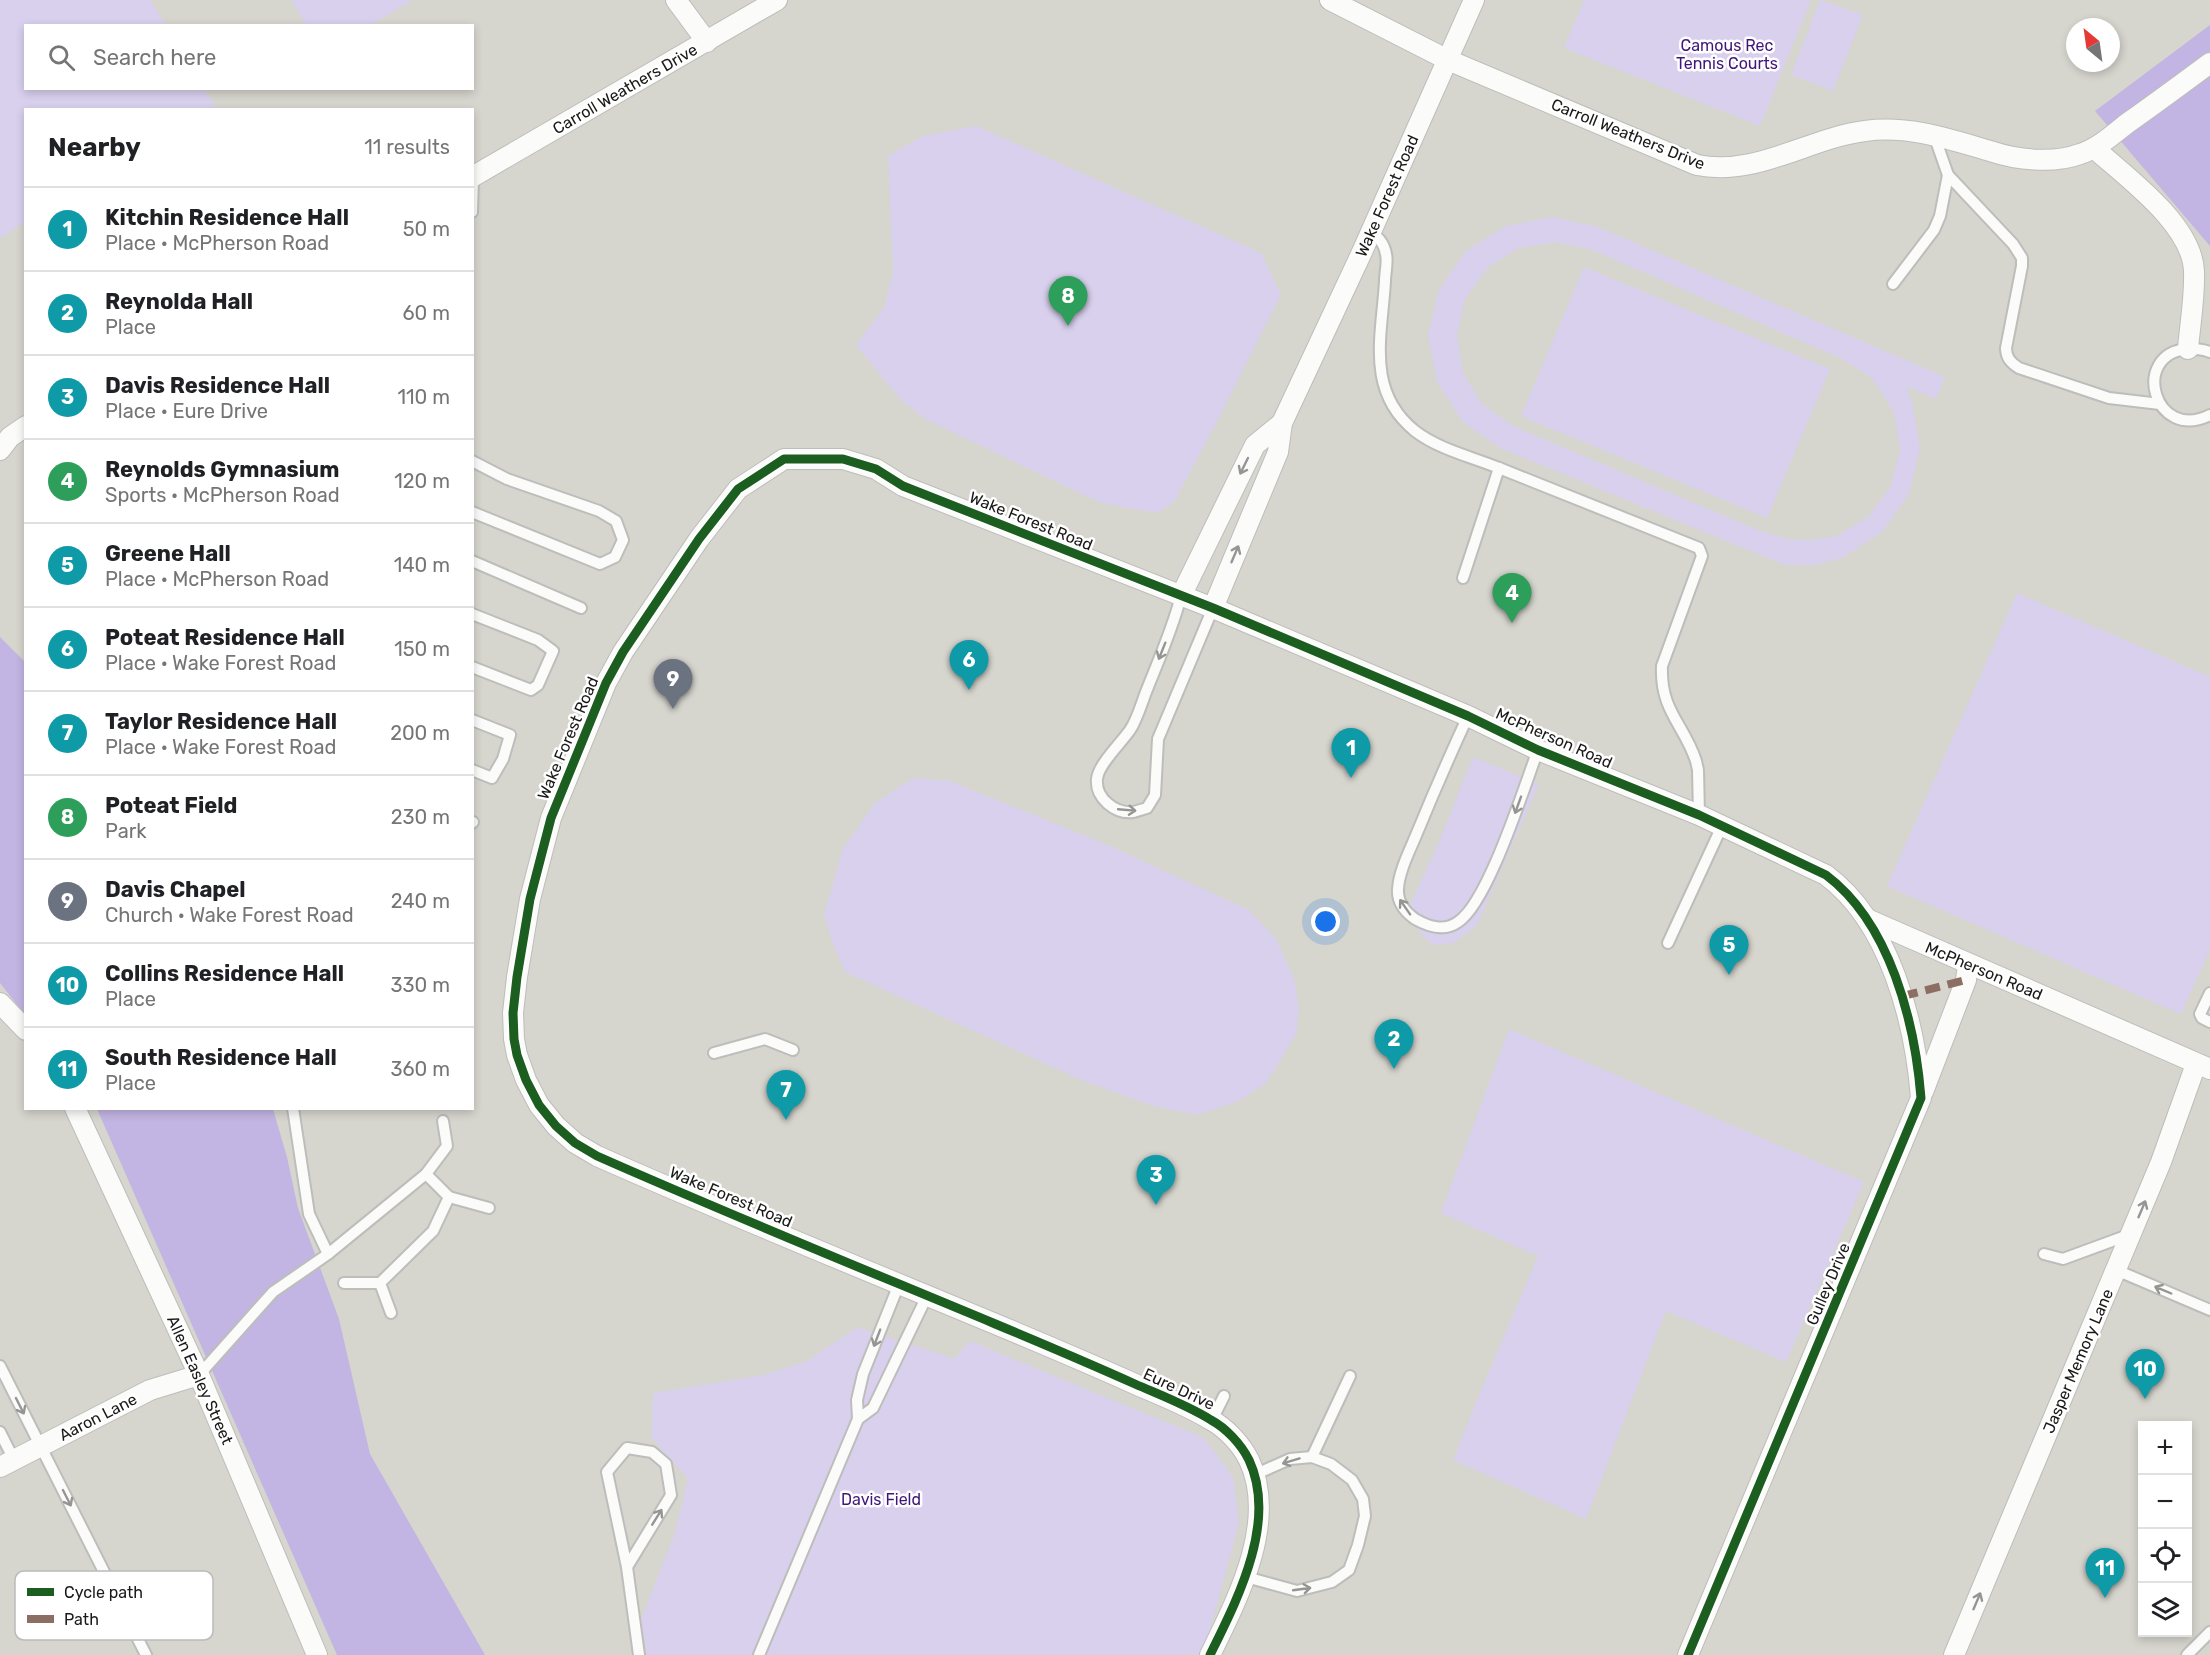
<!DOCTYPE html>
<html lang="en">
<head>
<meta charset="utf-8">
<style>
	body { margin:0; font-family:Rubik,sans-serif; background:#f6f6f6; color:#202124 }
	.controls { position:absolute; right:18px; bottom:18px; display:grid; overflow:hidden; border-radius:0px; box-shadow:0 3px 9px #0003 }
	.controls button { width:54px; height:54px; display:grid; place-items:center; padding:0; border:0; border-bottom:2px solid #e0e0e0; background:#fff; color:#202124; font:30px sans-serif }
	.compass { position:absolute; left:2066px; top:18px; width:54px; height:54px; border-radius:50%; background:#fff; box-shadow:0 3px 9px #0003; rotate:331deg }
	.you { position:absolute; left:1326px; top:922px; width:21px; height:21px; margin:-15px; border:4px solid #fff; border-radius:50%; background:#1a73e8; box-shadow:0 0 0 9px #1a73e833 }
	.badge { display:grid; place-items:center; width:39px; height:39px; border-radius:50%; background:#5f5f5e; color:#fff; font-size:20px; font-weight:700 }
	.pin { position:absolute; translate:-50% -50px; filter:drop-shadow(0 2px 3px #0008) }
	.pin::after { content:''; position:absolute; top:32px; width:21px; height:18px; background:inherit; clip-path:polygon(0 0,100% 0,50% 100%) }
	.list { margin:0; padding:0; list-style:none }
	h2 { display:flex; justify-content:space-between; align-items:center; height:78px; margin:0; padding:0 24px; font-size:26px }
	h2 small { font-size:20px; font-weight:400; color:#757577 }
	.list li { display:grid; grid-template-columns:39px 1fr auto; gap:18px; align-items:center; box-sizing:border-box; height:84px; padding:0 24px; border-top:2px solid #e0e0e0 }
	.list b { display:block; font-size:22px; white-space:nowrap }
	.list p { margin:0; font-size:20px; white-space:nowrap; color:#757577 }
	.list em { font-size:20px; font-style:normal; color:#757577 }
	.icon { flex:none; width:33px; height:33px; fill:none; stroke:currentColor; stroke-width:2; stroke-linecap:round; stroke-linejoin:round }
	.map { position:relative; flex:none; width:2210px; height:1655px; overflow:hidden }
	.search { position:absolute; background:#fff; box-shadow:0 3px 9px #0003; left:24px; top:24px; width:450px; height:66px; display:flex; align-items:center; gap:15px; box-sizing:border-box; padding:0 21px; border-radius:0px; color:#757577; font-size:22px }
	.panel { position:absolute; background:#fff; box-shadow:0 3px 9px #0003; left:24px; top:108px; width:450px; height:1002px; border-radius:0px }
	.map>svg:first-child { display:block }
	.built { fill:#d6d5ce; fill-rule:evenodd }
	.green { fill:#d8d0ed; fill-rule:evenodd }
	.forest { fill:#c3b5e3 }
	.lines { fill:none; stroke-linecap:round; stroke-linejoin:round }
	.lane-casing { stroke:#bdbdbb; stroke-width:14 }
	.street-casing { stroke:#bdbdbb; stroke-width:22 }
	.lane { stroke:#fbfbfa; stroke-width:10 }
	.street { stroke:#fbfbfa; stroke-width:20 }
	.quiet { stroke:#8d6e63; stroke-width:8; stroke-dasharray:15 8; stroke-linecap:butt }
	.cycleway-casing { stroke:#fff; stroke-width:13 }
	.cycleway { stroke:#1b5e20; stroke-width:9 }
	.oneway { stroke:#959594 }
	.labels { text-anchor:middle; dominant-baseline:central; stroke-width:5; stroke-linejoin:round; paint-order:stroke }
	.park-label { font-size:16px; fill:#401679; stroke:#fff }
	.street-label { font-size:16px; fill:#191918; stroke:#fff }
	.key { fill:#fff; stroke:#bababa; stroke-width:1.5 }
	.key-label { font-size:16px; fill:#191918 }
</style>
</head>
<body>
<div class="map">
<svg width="2210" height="1655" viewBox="0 0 2210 1655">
	<rect width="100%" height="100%" fill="#e2e2e0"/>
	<!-- built -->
	<path class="built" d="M0,0h2210v1655h-2210zM26,26h446v62h-446zM2075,27h36v36h-36zM26,110h446v998h-446zM2142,1426h46v206h-46z"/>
	<!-- green -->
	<g class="green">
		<path d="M0,0h150l16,25 -140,1v62l178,1 11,17 -6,4h-183l-1,112 -25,16z"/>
		<path d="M291,0h122l-42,25 -64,1z"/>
		<path d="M1584,0h227l-51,126 -196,-78z"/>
		<path d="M1820,0l43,15 -30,76 -42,-16z"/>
		<path d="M976,126l285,127 20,42 -58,115 -49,92 -17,11 -56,-10 -176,-84 -24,-19 -45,-55 28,-38 9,-35 -5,-116 35,-20z"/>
		<path d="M1552,217l46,10 347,150 -9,22 -30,-13 6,15 8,47 -11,46 -27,38 -40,26 -27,7h-30l-285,-117 -38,-27 -25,-39 -9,-47 11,-45 27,-39 40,-25zM1557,242l36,8 249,109 30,19 22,34 6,37 -9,37 -22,30 -32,20 -26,4 -23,-1 -28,-8 -247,-105 -31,-22 -19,-31 -6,-38 8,-36 22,-31 32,-20z"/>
		<path d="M1584,267l246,102 -63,149 -246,-102z"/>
		<path d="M2017,593l193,84v272l-29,65 -294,-128z"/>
		<path d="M1473,757l66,27 -62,141 -23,18 -22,2 -16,-17 -7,-21 30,-65z"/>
		<path d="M913,778l37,3 160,65 139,64 27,29 19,43 4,29 -3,23 -29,48 -28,19 -43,14 -43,-9 -72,-26 -236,-108 -12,-28 -9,-29 19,-66 31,-45z"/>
		<path d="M1509,1029l355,153 -78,180 -120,-51 -80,208 -133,-59 24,-60 61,-144 -97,-43z"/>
		<path d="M858,1327l96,32 16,-18 234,97 29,39 6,45 -32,119 -7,14h-553l-6,-35 34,-87 13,-54 -37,-42 2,-44 110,-18 42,-13z"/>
	</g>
	<!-- forest -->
	<g class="forest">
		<path d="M2210,25v221l-115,-135z"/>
		<path d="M0,637l25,25v353l-25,-32z"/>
		<path d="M97,1109h176l14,48 11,51 41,111 31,135 115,201h-148z"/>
	</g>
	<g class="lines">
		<!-- lane casing -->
		<g class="lane-casing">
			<g id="lane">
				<path d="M1934,135l14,40 65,69 9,14v8l-16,82c0,10 5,15 13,20l90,30 51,6"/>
				<path d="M472,212l1,-35"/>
				<path d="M1371,232c8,6 13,11 15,22 2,8 -1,18 -1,27 -3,54 -20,110 30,150 23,18 57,26 84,37"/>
				<path d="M1893,284l41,-54 6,-14 8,-41"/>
				<path d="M2210,352c-9,-3 -13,-3 -23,-3 -57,5 -33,94 23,66"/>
				<path d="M472,461l35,18 92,32 17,10 7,19 -8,17 -15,7 -128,-52"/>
				<path d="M472,561l109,47"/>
				<path d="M1463,578l36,-110 200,80 3,8 -40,110c-2,45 22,58 34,95l2,9 1,45"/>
				<path d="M1181,596c-8,31 -21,61 -33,91 -6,14 -10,31 -18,43 -9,13 -32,35 -33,49 -2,19 18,35 36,33 5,-1 10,-3 14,-4l8,-13 3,-56 55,-131"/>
				<path d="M472,614l66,26 15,11 -15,34 -7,5 -59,-23"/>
				<path d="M1468,716c-18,39 -35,78 -51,117 -7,17 -18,38 -19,56 -1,14 7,23 17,30 14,8 29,13 43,3 30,-19 66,-135 80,-172"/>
				<path d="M472,720l38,15 -7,24 -11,19 -20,-8"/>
				<path d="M472,823l1,-1"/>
				<path d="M1668,943l54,-117"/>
				<path d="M2210,993l-10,21 2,4 8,4"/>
				<path d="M714,1053l51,-14 28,11"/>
				<path d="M426,1174l21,-28 -4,-25"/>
				<path d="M449,1197l40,11"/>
				<path d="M328,1254l98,-80 23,23 -16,34 -53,52 11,30"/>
				<path d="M2044,1254l19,5 68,-25"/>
				<path d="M2116,1270l94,40"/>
				<path d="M344,1283h36"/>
				<path d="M0,1366l146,289"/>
				<path d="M199,1375l74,-83 55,-38 -19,-40 -16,-106"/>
				<path d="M858,1419l15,-11 54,-112"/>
				<path d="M1212,1420l12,-24"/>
				<path d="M0,1432l14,28"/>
				<path d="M1312,1457l38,-81"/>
				<path d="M627,1567l44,-72 -5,-31 -14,-12 -25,-4 -20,24 20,95 12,88"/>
				<path d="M1246,1577l51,14 35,-9 17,-12 9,-25 7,-29 -2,-17 -11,-19 -21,-16 -19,-7 -22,2 -36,16"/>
				<path d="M759,1655l99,-236 -1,-19 6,-26 36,-90"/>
				<path d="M2187,1655l23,-23"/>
			</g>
		</g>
		<!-- street casing -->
		<g class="street-casing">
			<g id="street">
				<path d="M676,0l31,42"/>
				<path d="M1330,0l118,60 249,105c59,12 112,-27 168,-34 43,-6 84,8 125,20 27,9 63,13 90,3 19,-6 33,-20 49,-32 27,-19 54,-39 81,-59"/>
				<path d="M2094,148c33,30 98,76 100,123 1,26 -4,53 -6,78"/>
				<path d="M472,177l305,-177"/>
				<path d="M0,450l10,-13 16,-11"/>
				<path d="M1181,596l74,-151 27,-22"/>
				<path d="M1213,608l65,-156 4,-29 80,-171 112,-252"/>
				<path d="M1867,919l343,150"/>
				<path d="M0,1003l26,27"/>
				<path d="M1923,1092l43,-112 2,-15"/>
				<path d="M75,1108l124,267 118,280"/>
				<path d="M0,1467l150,-77 49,-15"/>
				<path d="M1210,1655c27,-55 68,-133 39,-195 -8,-16 -23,-32 -38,-40 -24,-15 -51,-25 -76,-36 -47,-21 -94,-41 -142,-61 -132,-55 -265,-109 -396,-167l-22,-13 -19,-17 -17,-21 -13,-25 -9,-25 -3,-16 -1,-26 4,-36 13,-78 21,-81 55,-135 17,-31 76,-113 39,-50 46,-30h59l33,10 27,17 310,122 255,108 70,34 161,65 127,60c64,48 89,147 95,223l-233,557"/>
				<path d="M1954,1655l207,-493 35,-98"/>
			</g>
		</g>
		<!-- lane -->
		<use href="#lane" class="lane"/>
		<!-- street -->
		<use href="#street" class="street"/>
		<!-- quiet -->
		<path class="quiet" d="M1903,996l63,-16"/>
		<!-- cycleway casing -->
		<g class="cycleway-casing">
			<path id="cycleway" d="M1210,1655c27,-55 68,-133 39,-195 -8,-16 -23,-32 -38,-40 -24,-15 -51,-25 -76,-36 -47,-21 -94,-41 -142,-61 -132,-55 -265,-109 -396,-167l-22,-13 -19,-17 -17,-21 -13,-25 -9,-25 -3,-16 -1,-26 4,-36 13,-78 21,-81 55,-135 17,-31 76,-113 39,-50 46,-30h59l33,10 27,17 310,122 255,108 70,34 161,65 127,60c64,48 89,147 95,223l-233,557"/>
		</g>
		<!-- cycleway -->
		<use href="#cycleway" class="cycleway"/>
	</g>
	<!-- one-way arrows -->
	<defs><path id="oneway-shaft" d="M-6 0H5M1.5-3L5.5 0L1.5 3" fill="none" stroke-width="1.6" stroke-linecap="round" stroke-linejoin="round" transform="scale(1.5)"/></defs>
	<g class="oneway">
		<use href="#oneway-shaft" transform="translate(1244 466) rotate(116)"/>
		<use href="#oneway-shaft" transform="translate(1235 554) rotate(-67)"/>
		<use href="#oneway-shaft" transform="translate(1162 651) rotate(112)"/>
		<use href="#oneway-shaft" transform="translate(1518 805) rotate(110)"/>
		<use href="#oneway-shaft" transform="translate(1127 810) rotate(5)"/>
		<use href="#oneway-shaft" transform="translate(1405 907) rotate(-125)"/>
		<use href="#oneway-shaft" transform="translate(2142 1209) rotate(-67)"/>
		<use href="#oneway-shaft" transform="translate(2163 1290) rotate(-157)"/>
		<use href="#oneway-shaft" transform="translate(877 1338) rotate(111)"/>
		<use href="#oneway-shaft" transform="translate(20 1406) rotate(63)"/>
		<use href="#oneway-shaft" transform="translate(1291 1461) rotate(163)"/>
		<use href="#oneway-shaft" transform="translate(67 1498) rotate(63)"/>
		<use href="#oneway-shaft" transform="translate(657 1517) rotate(-58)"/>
		<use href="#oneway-shaft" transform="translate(1302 1589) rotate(-8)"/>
		<use href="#oneway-shaft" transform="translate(1977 1601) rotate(-67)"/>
	</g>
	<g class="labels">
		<!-- park labels -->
		<g class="park-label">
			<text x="1727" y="45">Camous Rec<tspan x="1727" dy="18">Tennis Courts</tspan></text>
			<text x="881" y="1499">Davis Field</text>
		</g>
		<!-- street labels -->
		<g class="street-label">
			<text transform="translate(625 89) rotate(-30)">Carroll Weathers Drive</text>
			<text transform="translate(1628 134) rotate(22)">Carroll Weathers Drive</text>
			<text transform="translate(1387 196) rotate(-66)">Wake Forest Road</text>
			<text transform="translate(1031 521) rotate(22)">Wake Forest Road</text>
			<text transform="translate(568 738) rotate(-67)">Wake Forest Road</text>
			<text transform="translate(1554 738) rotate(24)">McPherson Road</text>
			<text transform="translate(1984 971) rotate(23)">McPherson Road</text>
			<text transform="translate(731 1197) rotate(23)">Wake Forest Road</text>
			<text transform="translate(1828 1284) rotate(-67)">Gulley Drive</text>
			<text transform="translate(2078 1361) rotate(-67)">Jasper Memory Lane</text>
			<text transform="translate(200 1380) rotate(66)">Allen Easley Street</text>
			<text transform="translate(1179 1389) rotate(25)">Eure Drive</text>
			<text transform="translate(98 1417) rotate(-27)">Aaron Lane</text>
		</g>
	</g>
	<!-- legend -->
	<rect x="15" y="1571" width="198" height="69" rx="9" class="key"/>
	<rect x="27" y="1588" width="27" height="8" fill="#1b5e20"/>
	<rect x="27" y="1615" width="27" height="8" fill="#8d6e63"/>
	<g class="key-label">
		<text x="64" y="1598">Cycle path</text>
		<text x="64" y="1625">Path</text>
	</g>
</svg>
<div class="controls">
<button>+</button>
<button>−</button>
<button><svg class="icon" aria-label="locate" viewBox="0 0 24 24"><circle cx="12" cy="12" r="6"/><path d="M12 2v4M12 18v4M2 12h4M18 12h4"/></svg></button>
<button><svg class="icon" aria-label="layers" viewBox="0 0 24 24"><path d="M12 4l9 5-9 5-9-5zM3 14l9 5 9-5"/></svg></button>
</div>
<svg class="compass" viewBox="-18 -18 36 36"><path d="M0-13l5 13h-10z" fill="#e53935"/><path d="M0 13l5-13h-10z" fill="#757577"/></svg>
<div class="you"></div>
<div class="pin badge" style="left:1351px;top:778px;background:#0f9aa8">1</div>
<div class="pin badge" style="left:1394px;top:1069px;background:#0f9aa8">2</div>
<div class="pin badge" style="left:1156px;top:1205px;background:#0f9aa8">3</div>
<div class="pin badge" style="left:1512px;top:623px;background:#2e9e5b">4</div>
<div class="pin badge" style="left:1729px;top:975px;background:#0f9aa8">5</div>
<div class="pin badge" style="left:969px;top:690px;background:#0f9aa8">6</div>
<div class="pin badge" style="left:786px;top:1120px;background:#0f9aa8">7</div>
<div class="pin badge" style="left:1068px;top:326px;background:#2e9e5b">8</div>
<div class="pin badge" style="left:673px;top:709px;background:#6b7280">9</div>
<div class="pin badge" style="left:2145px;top:1399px;background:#0f9aa8">10</div>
<div class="pin badge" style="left:2105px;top:1598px;background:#0f9aa8">11</div>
<div class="search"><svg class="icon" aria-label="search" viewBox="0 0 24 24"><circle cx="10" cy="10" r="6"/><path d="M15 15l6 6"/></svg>Search here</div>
<section class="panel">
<h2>Nearby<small>11 results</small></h2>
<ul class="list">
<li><span class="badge" style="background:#0f9aa8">1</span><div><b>Kitchin Residence Hall</b><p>Place · McPherson Road</p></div><em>50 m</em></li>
<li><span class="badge" style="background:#0f9aa8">2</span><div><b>Reynolda Hall</b><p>Place</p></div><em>60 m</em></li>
<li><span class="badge" style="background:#0f9aa8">3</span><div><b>Davis Residence Hall</b><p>Place · Eure Drive</p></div><em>110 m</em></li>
<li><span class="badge" style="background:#2e9e5b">4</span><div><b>Reynolds Gymnasium</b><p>Sports · McPherson Road</p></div><em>120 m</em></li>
<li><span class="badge" style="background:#0f9aa8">5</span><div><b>Greene Hall</b><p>Place · McPherson Road</p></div><em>140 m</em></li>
<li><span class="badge" style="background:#0f9aa8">6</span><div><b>Poteat Residence Hall</b><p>Place · Wake Forest Road</p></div><em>150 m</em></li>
<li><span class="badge" style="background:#0f9aa8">7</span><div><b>Taylor Residence Hall</b><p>Place · Wake Forest Road</p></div><em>200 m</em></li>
<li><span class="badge" style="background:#2e9e5b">8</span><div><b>Poteat Field</b><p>Park</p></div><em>230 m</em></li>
<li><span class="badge" style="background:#6b7280">9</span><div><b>Davis Chapel</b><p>Church · Wake Forest Road</p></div><em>240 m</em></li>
<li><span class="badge" style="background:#0f9aa8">10</span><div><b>Collins Residence Hall</b><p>Place</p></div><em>330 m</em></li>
<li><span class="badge" style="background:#0f9aa8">11</span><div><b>South Residence Hall</b><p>Place</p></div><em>360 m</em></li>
</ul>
</section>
</div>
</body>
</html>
